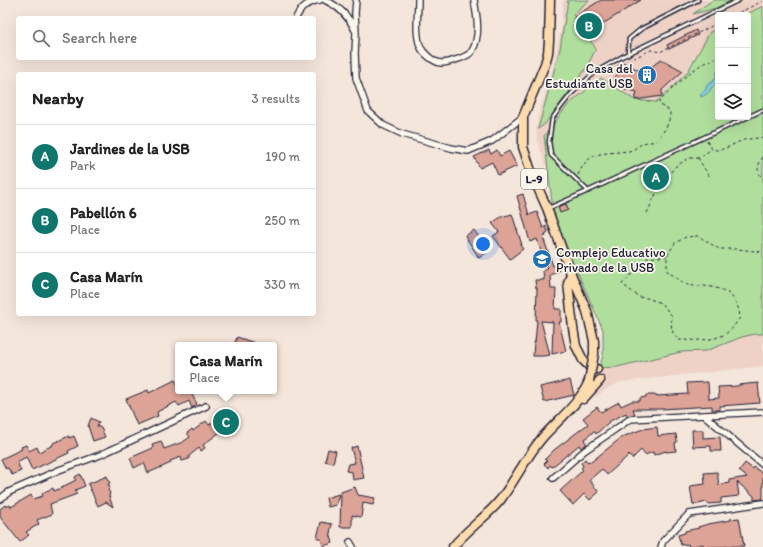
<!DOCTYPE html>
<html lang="en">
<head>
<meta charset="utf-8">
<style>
	body { margin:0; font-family:Itim,sans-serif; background:#f2f2f2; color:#222 }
	.controls { position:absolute; right:12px; top:12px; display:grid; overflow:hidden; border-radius:4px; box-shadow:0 4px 16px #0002 }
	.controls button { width:36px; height:36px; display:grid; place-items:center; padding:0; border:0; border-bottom:1px solid #e0e0e0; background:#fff; color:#222; font:20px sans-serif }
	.you { position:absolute; left:483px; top:244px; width:14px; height:14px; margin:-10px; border:3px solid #fff; border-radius:50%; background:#1a73e8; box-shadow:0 0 0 6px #1a73e833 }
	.badge { display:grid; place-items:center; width:26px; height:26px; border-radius:50%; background:#0f766e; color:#fff; font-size:13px; font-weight:700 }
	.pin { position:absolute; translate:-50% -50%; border:2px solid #fff; box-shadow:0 1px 4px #0006 }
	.popup { position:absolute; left:175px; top:342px; width:102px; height:52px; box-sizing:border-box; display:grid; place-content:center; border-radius:4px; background:#fff; filter:drop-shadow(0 1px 3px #0005); font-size:13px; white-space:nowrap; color:#767676 }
	.popup b { font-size:15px; color:#222 }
	.popup::after { content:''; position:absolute; left:50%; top:100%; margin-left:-8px; border:8px solid transparent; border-top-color:#fff }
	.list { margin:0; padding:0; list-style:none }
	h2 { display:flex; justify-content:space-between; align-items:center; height:52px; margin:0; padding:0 16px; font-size:17px }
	h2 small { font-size:13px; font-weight:400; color:#767676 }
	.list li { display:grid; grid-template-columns:26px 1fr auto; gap:12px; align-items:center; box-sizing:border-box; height:64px; padding:0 16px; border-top:1px solid #e0e0e0 }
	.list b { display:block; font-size:15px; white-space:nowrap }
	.list p { margin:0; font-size:13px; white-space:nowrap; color:#767676 }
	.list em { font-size:13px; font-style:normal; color:#767676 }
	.icon { flex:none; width:22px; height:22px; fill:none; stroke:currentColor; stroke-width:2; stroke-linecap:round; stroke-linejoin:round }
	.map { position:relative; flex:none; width:763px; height:547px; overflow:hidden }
	.search { position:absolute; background:#fff; box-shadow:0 4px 16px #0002; left:16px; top:16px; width:300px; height:44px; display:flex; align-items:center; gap:10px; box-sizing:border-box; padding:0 14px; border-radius:4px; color:#767676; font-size:15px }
	.panel { position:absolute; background:#fff; box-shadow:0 4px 16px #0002; left:16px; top:72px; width:300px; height:244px; border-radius:4px }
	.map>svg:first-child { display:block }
	.built { fill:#eed2c6; fill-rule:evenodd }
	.green { fill:#b0de9d; stroke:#69806c }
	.water { fill:#82d3dc; stroke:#5c8c9c }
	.building { fill:#dca396; stroke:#22223b }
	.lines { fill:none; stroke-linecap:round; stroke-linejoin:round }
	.lane-casing { stroke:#22223b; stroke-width:5.5 }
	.street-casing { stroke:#22223b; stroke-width:8 }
	.primary-casing { stroke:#22223b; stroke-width:11 }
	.path { stroke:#22223b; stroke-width:1; stroke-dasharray:3 3; stroke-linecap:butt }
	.lane { stroke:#fbf7ec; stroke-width:2.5 }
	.street { stroke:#fbf7ec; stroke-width:5.5 }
	.primary { stroke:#fedbac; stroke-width:8 }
	.primary-bridge-casing { stroke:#22223b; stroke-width:11; stroke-linecap:butt }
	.primary-bridge { stroke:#fedbac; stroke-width:8 }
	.labels { text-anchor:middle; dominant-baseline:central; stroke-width:3.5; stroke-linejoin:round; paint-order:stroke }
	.shield { fill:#fbf7ec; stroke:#636270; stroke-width:1 }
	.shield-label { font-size:12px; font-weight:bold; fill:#22223b }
	.poi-label { font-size:13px; fill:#22223b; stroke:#fbf7ec; text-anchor:end }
</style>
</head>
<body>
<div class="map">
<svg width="763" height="547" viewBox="0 0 763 547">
	<rect width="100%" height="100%" fill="#f5e6db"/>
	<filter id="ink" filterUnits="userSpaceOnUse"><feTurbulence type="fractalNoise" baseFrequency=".025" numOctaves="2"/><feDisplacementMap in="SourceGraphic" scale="8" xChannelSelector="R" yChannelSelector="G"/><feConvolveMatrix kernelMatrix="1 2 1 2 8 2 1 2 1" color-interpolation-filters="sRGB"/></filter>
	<g filter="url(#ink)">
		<!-- built -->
		<path class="built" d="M563,0h200v366l-142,16 -13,6 -14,10 8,-26 2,-23v-17l-67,-192 -1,-13 2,-11 13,-41 10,-46zM718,15h30v102h-30z"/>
		<!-- green -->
		<g class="green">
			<path d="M568,0h21l-16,14 23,35 -11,21 -40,54 -7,5 22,-80z"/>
			<path d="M713,0h19l-16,8 -23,6z"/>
			<path d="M763,6v328h-8l-13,3 -36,14 -25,1 -64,15 -18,1 4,-12v-26l-49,-111 -10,-83 24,-31 33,-27 34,22 21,2 31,-29 23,-41 8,-4v89h30v-102h-3z"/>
		</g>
		<!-- water -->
		<path class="water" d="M718,69v13c-7,4 -8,12 -17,15l-1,-3 6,-5 1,-4 7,-4z"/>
		<!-- building -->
		<g class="building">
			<path d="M601,0h40l-56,35 -11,-18z"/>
			<path d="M696,30l2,5 -29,14 -2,-4z"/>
			<path d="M661,59l22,12 -21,19v6l-27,4 2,-8 -12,-3 -13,-9 15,-16 13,7 9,-2z"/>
			<path d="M489,150l2,4 6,-4 3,6 9,-5 8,15 -19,9 -6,-13 -12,6 -6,-11z"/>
			<path d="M523,194l6,21 8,-3 6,16 3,-2 2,6 -3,2 1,2 -3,1 10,29 3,-1 3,6 -9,4 1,14h5l-1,20h6v13h-2l7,29 -14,3 1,-32 -12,-1 9,34 -7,1h-10l1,-14h1l2,-21h-1l1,-33h-1l-1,-8h9l-1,-9 4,-2 -10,-30 -7,3 -13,-46z"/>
			<path d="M566,204l2,6 -8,3 -2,-6z"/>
			<path d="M512,214l10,31h-2l3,4 -13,10 -17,-23 6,-4 -7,-9 9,-6z"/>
			<path d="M474,230l15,21 -10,7 -14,-22z"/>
			<path d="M237,337l21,7 -1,1h-23z"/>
			<path d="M175,380l3,5v6h12l7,13 -5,4 -3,-7 -10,5 -3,-4 -19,10 1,4 -21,9 -11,-26 22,-9 1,3z"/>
			<path d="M570,380l4,15 -30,7 -4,-15z"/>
			<path d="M708,382l1,17 10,-1 -1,-11 20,-1v-1l20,-2 2,20 -40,3v4h-8v-4l-51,3h-28l2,5 -8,2 -1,-3 -16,8 -14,13 -2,-3 -10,9 3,4 -6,4 -2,-3 -27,22 -2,-2 -2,3 -4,-4 3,-3 -2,-2 9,-9 34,-26 -5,-6 14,-11 4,5 18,-10 2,4 11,-5h8v-3l6,-1v-2h11v1l31,-2 -1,-11z"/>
			<path d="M227,412l4,6 -2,1 5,7 -13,8 -1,-2 -17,13 2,3 -4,3 -2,-3 -10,8v3l-7,2 -1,-4 -11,4 1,2 -23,10 -4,-10 -10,5 -4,-10 23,-10 -1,-4 9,-3 3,8 19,-7 7,-5 -3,-4 5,-4 1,2 13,-10 3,4z"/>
			<path d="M91,418l8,4 -2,4 4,2 4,9 -12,4 -5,-15z"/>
			<path d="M657,427l1,9 18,-2 1,8 -2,1 1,8 -10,1v-1l-12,4 -1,-3 -8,3 -4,-5 -9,9 -3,-4 -22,20 -5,-6 -13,11 10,12 -9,8 -6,-6 -11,11 -13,-14 23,-21 -2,-2 2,-2 -2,-3 4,-4 3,3 1,-1 2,1 31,-25 21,-8z"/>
			<path d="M692,430h11v8l17,-1 1,14h-10v-5l-18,1z"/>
			<path d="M69,436v2l5,-2 4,10 -10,5 1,2 -37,17 -6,-13 -9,5 4,9 -9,4 -4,-7 -2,1 -5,-10 21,-10 -1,-2 5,-2 3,6 8,-4 2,5 14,-7v-2z"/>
			<path d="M357,446l7,32 -11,2 -1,-8 -6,-1 2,-7 7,-1 -4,-15z"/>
			<path d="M328,449l8,2 -3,12 -8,-2z"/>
			<path d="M745,463l8,6 1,-2 9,7v25l-9,1v-4l-17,-14 2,14 -18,2v5l-13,1 -1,-2 -14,3 -3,-19 15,-2 -1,-11 13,-1 2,13 10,-2v-3l18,-3 -8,-6z"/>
			<path d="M80,474l5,12 -10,4 2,4 -27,10 2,10 -15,6 2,4 -13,8 3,3 -9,7 -20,-25v-8l5,-4 1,2 4,-2 1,2 20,-12 2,4 10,-3 -1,-3 11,-5 1,3 10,-4v-1l12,-6 -1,-3z"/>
			<path d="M107,476l3,7 -2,1 2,4 -2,2 2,3 -1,3 4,11 -7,-5 -8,4 -10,-22z"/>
			<path d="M355,487l3,8 17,3 -2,7 -10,-2 -2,14 -9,-2v12h-12l1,-35z"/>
			<path d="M339,494l-3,11 -8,2 -2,-9z"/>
			<path d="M739,518l5,28 -40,1 -1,-3 -14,3 -1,-3 -7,1 -3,-10 7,-2v-2l14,-3 -1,-1 10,-3 23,-4 -1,-1z"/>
			<path d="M321,522l11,2 -2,9 3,10 -10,3 -2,-7 -4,-1z"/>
		</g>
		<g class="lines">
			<!-- lane casing -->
			<g class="lane-casing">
				<g id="lane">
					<path d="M628,54l1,-15 12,-10 57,-29"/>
					<path d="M588,191l-37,-36 -2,-13 3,-23 5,-7 15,-19 22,-20 29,-17 116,-56"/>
					<path d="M549,208l39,-17 175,-81"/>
				</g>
			</g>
			<!-- street casing -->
			<g class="street-casing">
				<g id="street">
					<path d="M325,0c13,6 24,17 30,30"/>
					<path d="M356,0l-1,13 1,21 -1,19 1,25 12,33 15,14 19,9 49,14 17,3 24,-10 31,-24"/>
					<path d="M418,0c0,15 -3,32 2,46 3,7 13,16 21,17 6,0 28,-6 31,-12 9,-15 5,-35 2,-51"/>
					<path d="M296,18c5,-11 12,-16 24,-18"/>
					<path d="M704,415l59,-3"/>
					<path d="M553,478l31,-27 46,-32 74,-4 59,50"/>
					<path d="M0,499l9,-7 50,-22 41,-15 106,-49"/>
					<path d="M350,542l3,5"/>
					<path d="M661,547l2,-6 26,-27 74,-11"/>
				</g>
			</g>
			<!-- primary casing -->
			<g class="primary-casing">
				<g id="primary">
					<path d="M550,0l-1,41 -1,12 -3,11 -22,53v30l10,30 14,31 24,66 16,37 7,30v13"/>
					<path d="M571,274l-3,9 5,45 3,18 7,14 7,7 7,2"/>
					<path d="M583,399l17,-19"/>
					<path d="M453,547c14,-18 34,-30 48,-48 15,-20 25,-42 41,-61 15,-17 39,-36 47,-57"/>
				</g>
			</g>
			<!-- path -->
			<g class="path">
				<path d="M734,15l29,-14"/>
				<path d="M617,66l34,-16 9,2 58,-29"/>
				<path d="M707,141c6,18 23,4 34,0 7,-3 15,-2 22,-4"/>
				<path d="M763,157c-6,8 -7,14 0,22"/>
				<path d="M698,158l11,18"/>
				<path d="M578,175c10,-22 19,-21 41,-23 4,-1 9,0 13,-2 10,-5 9,-9 23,-8 8,-8 16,-20 15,-31l-10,-6 -1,-3c13,-13 39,-41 57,-43"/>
				<path d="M647,213l13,-28 16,-19 13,-8h9l14,-9"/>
				<path d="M667,256l-20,2 -25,26 17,13 8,1 14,5 11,13c-1,11 -2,16 7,24 15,0 36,2 49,-8 5,-3 8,-10 12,-14 -2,-23 -15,-30 -36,-32 -5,0 -12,0 -16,-1 -7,-3 -15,-10 -21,-14v-15l8,-13 11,-6 12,-1 21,13h18l26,3"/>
			</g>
			<!-- lane -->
			<use href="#lane" class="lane"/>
			<!-- street -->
			<use href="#street" class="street"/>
			<!-- primary -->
			<use href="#primary" class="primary"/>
			<!-- primary-bridge casing -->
			<g class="primary-bridge-casing">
				<path id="primary-bridge" d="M589,381l5,-27"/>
			</g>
			<!-- primary-bridge -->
			<use href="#primary-bridge" class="primary-bridge"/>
		</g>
	</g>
	<!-- icons -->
	<defs>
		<g id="building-disc" transform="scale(1)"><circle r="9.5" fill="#1f6fb2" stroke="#fbf7ec"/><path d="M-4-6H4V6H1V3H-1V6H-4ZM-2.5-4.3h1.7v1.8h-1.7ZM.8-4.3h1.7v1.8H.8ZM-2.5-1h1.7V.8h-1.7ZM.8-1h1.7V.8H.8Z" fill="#fff"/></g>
		<g id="school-disc" transform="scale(1)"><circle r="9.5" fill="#1f6fb2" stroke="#fbf7ec"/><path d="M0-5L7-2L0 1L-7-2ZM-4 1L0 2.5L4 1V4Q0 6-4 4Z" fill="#fff"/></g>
	</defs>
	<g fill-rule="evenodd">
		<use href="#building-disc" x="647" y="75"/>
		<use href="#school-disc" x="542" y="259"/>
	</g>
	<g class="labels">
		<!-- shield labels -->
		<rect class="shield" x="521" y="169" width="26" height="20" rx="3"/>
		<g class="shield-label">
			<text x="534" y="179">L-9</text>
		</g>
		<!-- poi labels -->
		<g class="poi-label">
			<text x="633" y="68">Casa del<tspan x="633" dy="15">Estudiante USB</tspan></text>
			<text x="556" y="252" text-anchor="start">Complejo Educativo<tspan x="556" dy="15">Privado de la USB</tspan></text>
		</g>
	</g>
</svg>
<div class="controls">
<button>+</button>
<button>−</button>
<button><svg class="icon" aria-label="layers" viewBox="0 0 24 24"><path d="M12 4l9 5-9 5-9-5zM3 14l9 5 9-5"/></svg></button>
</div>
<div class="you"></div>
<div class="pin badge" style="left:656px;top:177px">A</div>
<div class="pin badge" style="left:589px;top:26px">B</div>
<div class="pin badge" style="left:226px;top:422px">C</div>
<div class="popup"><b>Casa Marín</b>Place</div>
<div class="search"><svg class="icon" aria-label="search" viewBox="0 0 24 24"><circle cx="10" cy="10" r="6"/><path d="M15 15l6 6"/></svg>Search here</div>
<section class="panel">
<h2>Nearby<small>3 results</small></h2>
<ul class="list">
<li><span class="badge">A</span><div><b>Jardines de la USB</b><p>Park</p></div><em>190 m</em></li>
<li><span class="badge">B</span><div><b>Pabellón 6</b><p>Place</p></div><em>250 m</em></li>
<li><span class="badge">C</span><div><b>Casa Marín</b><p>Place</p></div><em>330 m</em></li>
</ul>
</section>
</div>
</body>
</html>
